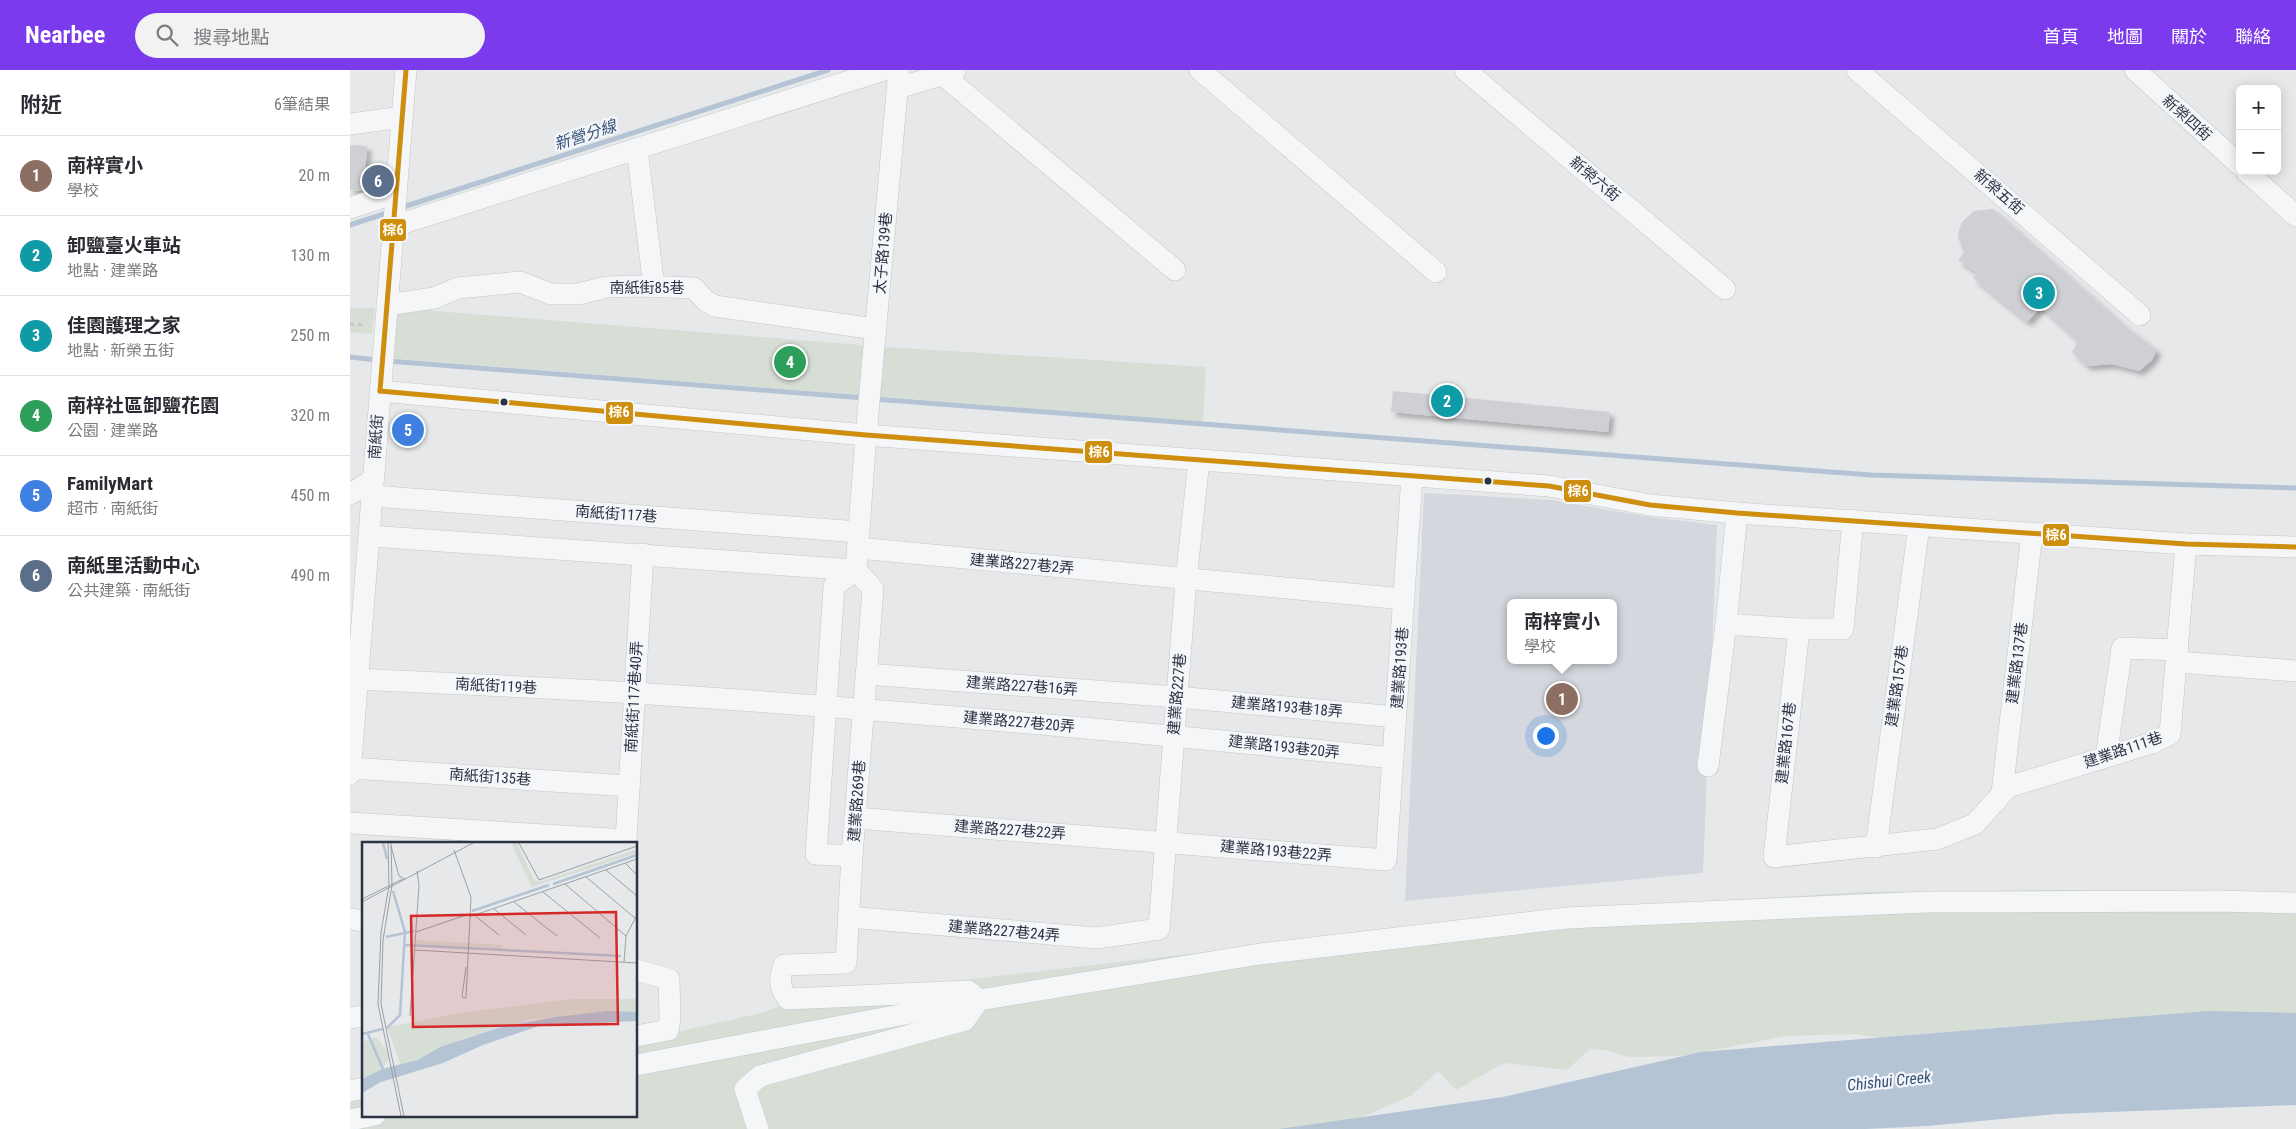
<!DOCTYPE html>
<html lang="zh-TW">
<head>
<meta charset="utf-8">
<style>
	body { margin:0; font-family:"Roboto Condensed","Noto Sans TC",sans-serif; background:#f2f2f3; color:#2b2b33 }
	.controls { position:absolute; right:15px; top:15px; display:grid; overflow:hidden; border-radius:8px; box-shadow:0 2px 12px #0003 }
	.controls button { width:45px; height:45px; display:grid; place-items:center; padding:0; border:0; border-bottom:1px solid #e1e1e2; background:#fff; color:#2b2b33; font:25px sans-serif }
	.you { position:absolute; left:1195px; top:665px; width:18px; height:18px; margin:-12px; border:4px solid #fff; border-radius:50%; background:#1a73e8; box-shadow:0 0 0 8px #1a73e833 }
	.badge { display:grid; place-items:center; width:32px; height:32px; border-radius:50%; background:#7c3aed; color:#fff; font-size:16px; font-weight:700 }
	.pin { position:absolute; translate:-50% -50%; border:2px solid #fff; box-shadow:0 1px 5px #0006 }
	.popup { position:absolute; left:1157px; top:529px; width:110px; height:65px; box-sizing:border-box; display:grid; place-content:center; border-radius:8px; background:#fff; filter:drop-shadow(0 1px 4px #0005); font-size:16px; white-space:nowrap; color:#7c7c81 }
	.popup b { font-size:19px; color:#2b2b33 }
	.popup::after { content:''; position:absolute; left:50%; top:100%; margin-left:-10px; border:10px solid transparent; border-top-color:#fff }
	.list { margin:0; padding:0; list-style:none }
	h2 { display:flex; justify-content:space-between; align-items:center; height:65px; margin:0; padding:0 20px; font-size:21px }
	h2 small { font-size:16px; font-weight:400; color:#7c7c81 }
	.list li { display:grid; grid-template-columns:32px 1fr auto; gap:15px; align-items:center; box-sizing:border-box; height:80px; padding:0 20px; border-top:1px solid #e1e1e2 }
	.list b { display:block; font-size:19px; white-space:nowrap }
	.list p { margin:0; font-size:16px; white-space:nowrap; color:#7c7c81 }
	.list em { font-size:16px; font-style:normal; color:#7c7c81 }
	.icon { flex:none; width:28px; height:28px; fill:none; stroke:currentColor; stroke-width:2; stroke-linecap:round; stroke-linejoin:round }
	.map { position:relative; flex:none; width:1946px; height:1059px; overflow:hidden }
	header { display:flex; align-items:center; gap:30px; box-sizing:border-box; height:70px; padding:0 25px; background:#7c3aed; color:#fff }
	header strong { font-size:24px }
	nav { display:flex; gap:28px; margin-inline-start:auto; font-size:18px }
	.search { width:350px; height:45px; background:#f2f2f3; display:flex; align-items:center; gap:12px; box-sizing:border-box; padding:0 18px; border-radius:28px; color:#7c7c81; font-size:19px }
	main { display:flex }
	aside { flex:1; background:#fff }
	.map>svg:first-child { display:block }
	.built { fill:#d4d7dd; fill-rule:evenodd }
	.green { fill:#d6ded6 }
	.water { fill:#b4c4d5 }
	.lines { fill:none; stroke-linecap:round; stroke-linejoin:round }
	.stream { stroke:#b4c4d5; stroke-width:5 }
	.building { fill:#ced0d3; filter:url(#shadow) }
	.minor-casing { stroke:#c4c6c8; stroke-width:22 }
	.path { stroke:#c5c6ca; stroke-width:3; stroke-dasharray:4 4; stroke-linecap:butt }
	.minor { stroke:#f5f6f7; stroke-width:21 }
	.bus-1-casing { stroke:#f4f6f9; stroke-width:9 }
	.bus-1 { stroke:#ce8f0e; stroke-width:5 }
	.bus-dot { fill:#2b3445; stroke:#f4f6f9; stroke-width:2 }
	.labels { text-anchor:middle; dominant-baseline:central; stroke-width:4.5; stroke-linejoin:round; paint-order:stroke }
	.street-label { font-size:15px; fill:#2b3445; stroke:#f4f6f9 }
	.water-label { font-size:16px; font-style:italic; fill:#34527a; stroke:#f4f6f9 }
	.inset-river { fill:none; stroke:#b4c4d5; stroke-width:2.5 }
	.inset-road { fill:none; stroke:#9ba0a8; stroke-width:1 }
	.view { fill:#d62828; fill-opacity:0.15; stroke:#d62828; stroke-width:2.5 }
	.inset-edge { fill:none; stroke:#2b3445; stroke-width:2.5 }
	.line-badge { stroke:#f4f6f9; stroke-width:2 }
	.badge-label { font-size:14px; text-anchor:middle; font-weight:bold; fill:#fff }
</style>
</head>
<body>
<header>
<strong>Nearbee</strong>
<div class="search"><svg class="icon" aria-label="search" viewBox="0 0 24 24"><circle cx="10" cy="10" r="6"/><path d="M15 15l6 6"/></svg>搜尋地點</div>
<nav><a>首頁</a><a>地圖</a><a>關於</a><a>聯絡</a></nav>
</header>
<main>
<aside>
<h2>附近<small>6筆結果</small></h2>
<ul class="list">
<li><span class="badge" style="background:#8d6e63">1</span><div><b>南梓實小</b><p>學校</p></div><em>20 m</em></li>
<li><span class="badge" style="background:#0f9aa8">2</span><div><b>卸鹽臺火車站</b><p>地點 · 建業路</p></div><em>130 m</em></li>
<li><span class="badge" style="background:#0f9aa8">3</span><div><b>佳園護理之家</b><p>地點 · 新榮五街</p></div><em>250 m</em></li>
<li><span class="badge" style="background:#2e9e5b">4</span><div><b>南梓社區卸鹽花園</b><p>公園 · 建業路</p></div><em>320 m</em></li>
<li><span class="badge" style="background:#3f7fe0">5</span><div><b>FamilyMart</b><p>超市 · 南紙街</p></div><em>450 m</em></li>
<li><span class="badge" style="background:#5c6f8a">6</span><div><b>南紙里活動中心</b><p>公共建築 · 南紙街</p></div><em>490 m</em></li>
</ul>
</aside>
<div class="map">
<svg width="1946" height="1059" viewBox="0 0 1946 1059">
	<defs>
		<filter id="shadow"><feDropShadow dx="4.5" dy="4.5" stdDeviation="2.5" flood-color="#0004"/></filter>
	</defs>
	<rect width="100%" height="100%" fill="#e6e8ea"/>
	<!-- built -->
	<path class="built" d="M1074,423l127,7 98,17 68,8 -14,348 -298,28zM1161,533h102v57h-102z"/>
	<!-- green -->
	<g class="green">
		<path d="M40,235l45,6 452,36 319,20 -3,55 -814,-64z"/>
		<path d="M0,238h25l-3,26 -22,-2z"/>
		<path d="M1711,820l235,5v123l-188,9 -86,-1 -143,12 -23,-4 -71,2 -103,20 -53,1 -23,-7 -16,-1 -23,21 -63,-7 -48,27 -18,-19 -27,25 -77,33h-984v-42l14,-2v30h272v-74l121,-27 36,-12 189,-24 585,-68 295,-18z"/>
	</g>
	<!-- water -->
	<path class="water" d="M1858,941l88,2v92l-239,9 -130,12 -61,3h-587l224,-32 198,-45z"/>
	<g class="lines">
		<!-- stream -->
		<g class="stream">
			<path d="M50,138l428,-138"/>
			<path d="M0,155l40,-13"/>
			<path d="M0,287l27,3"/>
			<path d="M38,291l477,37"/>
			<path d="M524,329l997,76 425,13"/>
		</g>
	</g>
	<!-- building -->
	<g class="building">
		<path d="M0,75l17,1 -3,44 -3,1 -11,-1z"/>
		<path d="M1643,139l134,119 30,22 -5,10 -13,11 -27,-7 -25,2 -15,-14 6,-11 -37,-34 -14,15 -54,-44 4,-5 -19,-13 6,-7 -6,-16 1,-7 3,-8 12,-11z"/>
		<path d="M1043,321l217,21 -2,20 -217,-20z"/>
	</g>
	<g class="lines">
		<!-- minor casing -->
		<g class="minor-casing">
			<g id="minor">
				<path d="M850,0l236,202"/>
				<path d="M1115,0l260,219"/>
				<path d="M1507,0l283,245"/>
				<path d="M1785,0l105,95"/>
				<path d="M593,5l232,195"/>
				<path d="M548,18l57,-17"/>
				<path d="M0,54l52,-7"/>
				<path d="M287,79l17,138"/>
				<path d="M1896,101l50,45"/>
				<path d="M0,138l46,-15"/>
				<path d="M44,156l490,-156"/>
				<path d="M37,235l47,-7 24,-10 62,-6 31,12h28l27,-7 34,-1 54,2 12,13 9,5 160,23"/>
				<path d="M30,321l486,44 683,51 101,19 87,8 449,31 110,3"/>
				<path d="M0,424l23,-14"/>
				<path d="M22,426l487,36"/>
				<path d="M1387,443l-11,111 73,5h44l10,-109"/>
				<path d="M20,466l486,34"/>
				<path d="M508,478l546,51"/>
				<path d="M506,500l-22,16 -18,268 36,2 21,-267 -17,-19 10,-135 33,-365"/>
				<path d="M1449,559l-25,228 163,-18 38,-15 33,-37 144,-44 18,-9 16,-190"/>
				<path d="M1827,592l119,9"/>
				<path d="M516,604l311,23 219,20"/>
				<path d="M8,609c92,5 184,8 276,14 254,16 507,39 759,65"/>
				<path d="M1756,687l16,-109 56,2"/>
				<path d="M1358,696l18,-142"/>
				<path d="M1,698l278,18"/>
				<path d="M0,704l56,-704"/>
				<path d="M1652,723l30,-260"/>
				<path d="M505,748l531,42 26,-384"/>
				<path d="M0,753l276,17 17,-286"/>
				<path d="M1526,777l43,-322"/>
				<path d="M498,847l249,21 62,-9 27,-349 13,-120"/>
				<path d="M0,849l14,2"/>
				<path d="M286,900l33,9 1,40 -2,11 -32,6"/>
				<path d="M0,948l14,-2"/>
				<path d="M286,995l343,-65 281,-46 307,-36 359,-16 293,-1 77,2"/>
				<path d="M0,1021l14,-3"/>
				<path d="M0,1050l25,-5"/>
				<path d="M408,1059l-13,-40 15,-13 205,-56 14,-20 -11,-9 -180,8c-9,-11 -9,-20 -4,-34l62,-2 6,-107"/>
			</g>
		</g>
		<!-- path -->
		<path class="path" d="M0,254l16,1"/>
		<!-- minor -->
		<use href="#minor" class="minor"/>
		<!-- bus-1 casing -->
		<g class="bus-1-casing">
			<g id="bus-1">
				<path d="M30,321l486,44 683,51 101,19 87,8 449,31 110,3"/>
				<path d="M30,321l26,-321"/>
			</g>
		</g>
		<!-- bus-1 -->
		<use href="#bus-1" class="bus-1"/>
	</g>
	<!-- markers -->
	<g class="bus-dot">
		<circle cx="154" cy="332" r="4.5"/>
		<circle cx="1138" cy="411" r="4.5"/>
	</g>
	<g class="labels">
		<!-- street labels -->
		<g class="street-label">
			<text transform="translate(1837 48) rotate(42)">新榮四街</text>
			<text transform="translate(1245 109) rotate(40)">新榮六街</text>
			<text transform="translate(1649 122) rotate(41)">新榮五街</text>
			<text transform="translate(533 183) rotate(-85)">太子路139巷</text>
			<text x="297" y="218">南紙街85巷</text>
			<text transform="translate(26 367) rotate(-86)">南紙街</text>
			<text transform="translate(266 444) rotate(4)">南紙街117巷</text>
			<text transform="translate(672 494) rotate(5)">建業路227巷2弄</text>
			<text transform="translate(1667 593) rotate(-83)">建業路137巷</text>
			<text transform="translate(1050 598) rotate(-86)">建業路193巷</text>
			<text transform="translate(146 616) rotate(3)">南紙街119巷</text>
			<text transform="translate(672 616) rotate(4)">建業路227巷16弄</text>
			<text transform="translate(1547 616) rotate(-82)">建業路157巷</text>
			<text transform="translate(827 624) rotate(-85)">建業路227巷</text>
			<text transform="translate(284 627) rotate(-87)">南紙街117巷40弄</text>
			<text transform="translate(937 637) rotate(5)">建業路193巷18弄</text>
			<text transform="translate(669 652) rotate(5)">建業路227巷20弄</text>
			<text transform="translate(1436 673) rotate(-84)">建業路167巷</text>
			<text transform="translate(934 677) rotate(6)">建業路193巷20弄</text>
			<text transform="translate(1773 680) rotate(-19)">建業路111巷</text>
			<text transform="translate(140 707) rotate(4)">南紙街135巷</text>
			<text transform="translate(507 731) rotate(-86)">建業路269巷</text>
			<text transform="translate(660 760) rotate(4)">建業路227巷22弄</text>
			<text transform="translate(926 781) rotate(5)">建業路193巷22弄</text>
			<text transform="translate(654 861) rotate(5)">建業路227巷24弄</text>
		</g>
		<!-- water labels -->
		<g class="water-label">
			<text transform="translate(235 65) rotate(-18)">新營分線</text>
			<text transform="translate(1539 1011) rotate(-6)">Chishui Creek</text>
		</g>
	</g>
	<!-- overview -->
	<g transform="translate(12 772)">
		<rect width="275" height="275" fill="#e6e8ea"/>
		<path d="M149,1h6l17,37 5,2 98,-33v4l-105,34zM54,98l86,5v6l-86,-5zM210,157h65v13l-109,7 -22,11 -51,16 -6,-2 -27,16 -21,6 -14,-39 73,-14zM14,195l15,19 -9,13 -20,10v-37z" fill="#d6ded6"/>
		<path d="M247,169l28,1v9l-98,5 -56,19 -40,18 -62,19 -19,11v-14l20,-10 36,-9 22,-13 62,-20 53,-10z" fill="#b4c4d5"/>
		<path class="inset-river" d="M21,1l4,16M191,42l84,-29M110,69l77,-26M24,95l28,-6M42,103l217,11M25,186l13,-13 5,-83 -12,-41M0,192l21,-5M6,192l15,35"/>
		<path class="inset-road" d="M26,1l1,43 -8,46 -3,72 23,112M29,1l1,42 -9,55 -2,64 23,112M157,1l20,37 98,-34M29,4l8,30 4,2M92,8l17,47 -5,101 -4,-1M263,21l12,12M244,28l31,26M224,35l49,41M203,42l61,52M181,50l57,46M0,57l43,-21M0,60l111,-59M152,60l43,34M132,67l32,26M112,73l25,20M107,75l168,-58M54,90l53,-18M53,108l222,13M262,120l2,-26 11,-21M100,155l4,-30M48,174l9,-131 -2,-14"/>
		<path class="view" d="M254,70l2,112 -205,3 -2,-111z"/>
		<rect width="275" height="275" class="inset-edge"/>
	</g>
	<g class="line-badge">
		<rect x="29" y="148" width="28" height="24" rx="5" fill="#ce8f0e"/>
		<rect x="255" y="331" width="29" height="24" rx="5" fill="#ce8f0e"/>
		<rect x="734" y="370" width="29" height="24" rx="5" fill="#ce8f0e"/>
		<rect x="1213" y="409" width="29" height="24" rx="5" fill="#ce8f0e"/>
		<rect x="1692" y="453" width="28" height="24" rx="5" fill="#ce8f0e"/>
	</g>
	<g class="badge-label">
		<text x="43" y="165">棕6</text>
		<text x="269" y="347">棕6</text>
		<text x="749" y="387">棕6</text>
		<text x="1228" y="426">棕6</text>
		<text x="1706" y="470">棕6</text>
	</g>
</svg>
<div class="controls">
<button>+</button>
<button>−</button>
</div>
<div class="you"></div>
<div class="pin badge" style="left:1212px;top:629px;background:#8d6e63">1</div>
<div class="popup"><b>南梓實小</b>學校</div>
<div class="pin badge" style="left:1097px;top:331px;background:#0f9aa8">2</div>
<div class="pin badge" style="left:1689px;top:223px;background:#0f9aa8">3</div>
<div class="pin badge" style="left:440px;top:292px;background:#2e9e5b">4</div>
<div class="pin badge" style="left:58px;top:360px;background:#3f7fe0">5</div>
<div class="pin badge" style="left:28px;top:111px;background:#5c6f8a">6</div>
</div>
</main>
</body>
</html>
